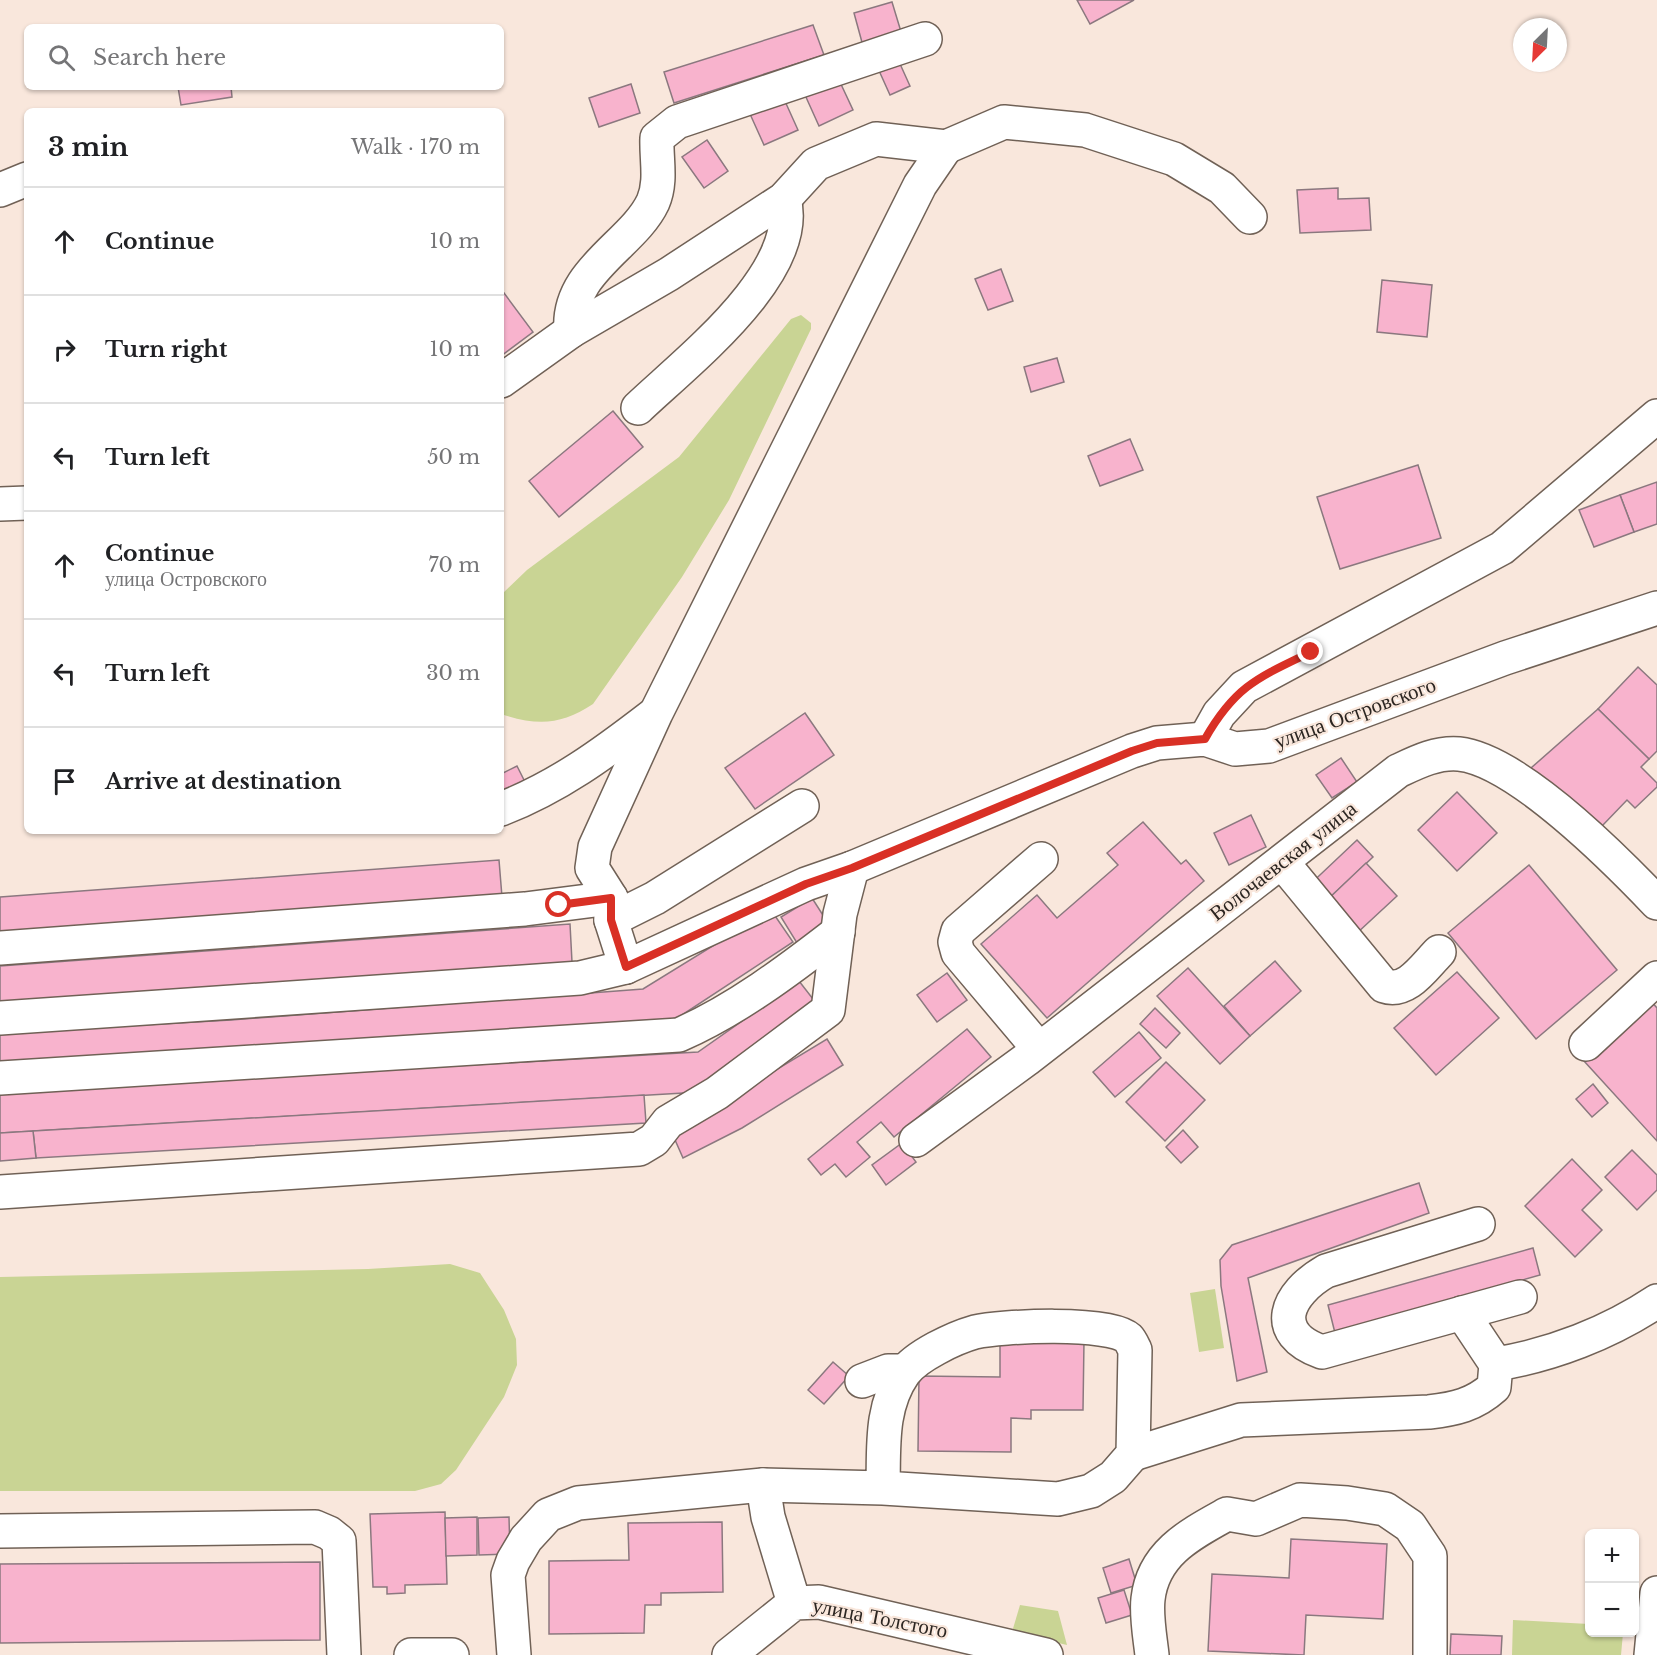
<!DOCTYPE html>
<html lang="en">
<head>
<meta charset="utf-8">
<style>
	body { margin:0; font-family:"Libre Baskerville",serif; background:#f2f2f2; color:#202124 }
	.controls { position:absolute; right:18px; bottom:18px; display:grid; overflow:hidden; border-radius:9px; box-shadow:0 2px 4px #0004 }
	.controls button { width:54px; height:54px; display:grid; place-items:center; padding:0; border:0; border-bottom:2px solid #e0e0e0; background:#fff; color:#202124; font:30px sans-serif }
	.compass { position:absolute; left:1513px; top:18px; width:54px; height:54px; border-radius:50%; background:#fff; box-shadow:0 2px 4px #0004; rotate:204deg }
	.stop { position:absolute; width:18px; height:18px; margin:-14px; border:4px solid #d93025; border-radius:50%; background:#fff }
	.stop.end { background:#d93025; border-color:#fff; box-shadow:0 2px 6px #0008 }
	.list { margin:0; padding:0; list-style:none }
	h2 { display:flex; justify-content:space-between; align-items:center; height:78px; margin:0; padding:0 24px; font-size:26px }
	h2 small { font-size:20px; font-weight:400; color:#757577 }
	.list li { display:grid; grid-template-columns:39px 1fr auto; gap:18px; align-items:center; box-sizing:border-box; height:108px; padding:0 24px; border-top:2px solid #e0e0e0 }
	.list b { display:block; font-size:22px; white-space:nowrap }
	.list p { margin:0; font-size:20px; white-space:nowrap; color:#757577 }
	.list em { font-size:20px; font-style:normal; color:#757577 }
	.icon { flex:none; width:33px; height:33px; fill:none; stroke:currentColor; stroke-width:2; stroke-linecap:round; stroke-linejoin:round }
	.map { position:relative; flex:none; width:1657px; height:1655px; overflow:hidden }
	.search { position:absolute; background:#fff; box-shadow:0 2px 4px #0004; left:24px; top:24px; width:480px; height:66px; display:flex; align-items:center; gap:15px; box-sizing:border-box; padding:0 21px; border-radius:9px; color:#757577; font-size:22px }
	.panel { position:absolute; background:#fff; box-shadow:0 2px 4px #0004; left:24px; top:108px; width:480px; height:726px; border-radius:9px }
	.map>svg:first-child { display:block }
	.green { fill:#c9d494 }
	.building { fill:#f8b3cd; stroke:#8b787f; stroke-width:1.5 }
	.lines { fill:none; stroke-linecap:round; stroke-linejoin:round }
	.minor-casing { stroke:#706156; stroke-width:36 }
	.minor { stroke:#fff; stroke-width:33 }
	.route { stroke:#d93025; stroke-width:8 }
	.labels { text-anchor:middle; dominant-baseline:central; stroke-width:4.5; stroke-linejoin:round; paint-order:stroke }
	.street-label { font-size:21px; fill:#2c2622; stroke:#f9e7dc }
</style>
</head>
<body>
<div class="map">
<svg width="1657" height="1655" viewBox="0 0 1657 1655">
	<rect width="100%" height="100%" fill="#f9e7dc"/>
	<!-- green -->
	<g class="green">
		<path d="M801,315l10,8v6l-82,171 -47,77 -89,127c-32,21 -55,22 -92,10v-119l26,-25 152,-113 112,-138z"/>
		<path d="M450,1264l30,9 24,37 12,29 1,26 -13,32 -48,73 -15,14 -26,7h-415v-214l368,-8z"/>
		<path d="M1215,1289l9,59 -25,4 -9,-59z"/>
		<path d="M1020,1605l38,6 9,34 -55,-13z"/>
		<path d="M1513,1620l76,4 1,8 33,1 -2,22h-109z"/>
	</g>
	<!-- building -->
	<g class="building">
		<path d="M1077,0h57l-44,24z"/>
		<path d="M892,2l10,33 -39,11 -9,-33z"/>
		<path d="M813,25l11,30 -150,48 -10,-31z"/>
		<path d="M896,55l14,31 -20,9 -14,-31z"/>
		<path d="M839,80l14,30 -34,16 -14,-31z"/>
		<path d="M631,84l9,29 -41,14 -10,-29z"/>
		<path d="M178,87h53l1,10 -51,8z"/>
		<path d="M784,99l14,31 -34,15 -14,-31z"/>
		<path d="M707,140l21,31 -24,17 -22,-31z"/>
		<path d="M1338,188v11l31,-1 2,32 -71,3 -3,-43z"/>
		<path d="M1001,269l12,32 -25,9 -13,-31z"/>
		<path d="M1382,280l50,5 -5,52 -50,-5z"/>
		<path d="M501,289l32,43 -32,24z"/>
		<path d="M1057,358l7,24 -33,10 -7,-25z"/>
		<path d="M613,411l30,36 -84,70 -30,-36z"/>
		<path d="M1130,439l13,31 -43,16 -12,-30z"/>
		<path d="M1418,465l23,73 -101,31 -23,-72z"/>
		<path d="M1657,482v42l-23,8 -14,-37z"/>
		<path d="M1620,495l14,37 -40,15 -15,-37z"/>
		<path d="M1638,667l19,18v66l-8,8 -51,-50z"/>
		<path d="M1598,709l51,50 -8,8 16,16v4l-22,21 -8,-8 -25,26 -71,-58z"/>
		<path d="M805,713l29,42 -79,54 -30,-41z"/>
		<path d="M1341,758l16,24 -25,16 -16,-23z"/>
		<path d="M517,766l10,20 -26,13v-25z"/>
		<path d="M1457,792l40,41 -40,38 -39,-41z"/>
		<path d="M1251,815l15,32 -37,18 -15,-32z"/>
		<path d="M1143,822l38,42 5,-4 18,21 -157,137 -66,-74 56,-49 20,23 61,-53 -11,-12z"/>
		<path d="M1357,840l16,17 -48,45 -21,-12z"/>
		<path d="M499,860l3,37 -502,35v-35z"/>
		<path d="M1366,863l31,33 -41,38 -31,-32z"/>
		<path d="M1529,865l88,105 -81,69 -88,-106z"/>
		<path d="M812,898l16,25 -31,20 -16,-26z"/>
		<path d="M771,910l22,32 -114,75 -21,6 -658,42v-32l231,-13 412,-31z"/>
		<path d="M570,924l2,38 -572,41v-37z"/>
		<path d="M1275,961l26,30 -51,45 -26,-30z"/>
		<path d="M1188,968l62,68 -30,28 -63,-68z"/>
		<path d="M1457,972l42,46 -63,57 -42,-47z"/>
		<path d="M947,973l20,27 -30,22 -20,-27z"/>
		<path d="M799,981l21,27 -119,84 -701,41v-41l698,-40z"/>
		<path d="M1650,1000l7,8v133l-73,-80z"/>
		<path d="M1155,1008l25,25 -14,15 -26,-24z"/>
		<path d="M967,1029l24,28 -97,80 -13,-15 -24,20 13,15 -24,20 -11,-13 -14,11 -13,-16z"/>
		<path d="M1139,1032l22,26 -46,39 -22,-25z"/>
		<path d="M827,1039l16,26 -101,63 -59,30 -11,-25z"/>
		<path d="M1166,1062l39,38 -40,41 -39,-39z"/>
		<path d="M1593,1084l15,19 -16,14 -16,-18z"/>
		<path d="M644,1095l2,28 -610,35 -3,-27z"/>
		<path d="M1183,1130l15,17 -17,16 -15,-16z"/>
		<path d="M33,1131l3,27 -36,3v-28z"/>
		<path d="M902,1143l14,19 -30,23 -14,-20z"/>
		<path d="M1632,1150l25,25v15l-20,20 -32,-33z"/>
		<path d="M1572,1159l30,31 -20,20 20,20 -27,27 -50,-51z"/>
		<path d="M1419,1183l10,30 -181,65 19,94 -30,9 -16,-95 -1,-26 12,-15z"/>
		<path d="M1533,1248l7,27 -205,58 -7,-28z"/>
		<path d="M1000,1340l84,1 -1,69h-52v9l-20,-1v34l-93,-1 1,-75 81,1z"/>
		<path d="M833,1362l16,14 -25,28 -16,-14z"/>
		<path d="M445,1512l2,72 -42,1v8l-18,1v-7h-14l-3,-73z"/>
		<path d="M477,1517v38l-31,1 -1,-38z"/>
		<path d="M509,1517l1,37 -31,1 -1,-37z"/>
		<path d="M722,1522l1,70 -62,1v12h-16l-1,28 -95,1v-73l80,-1 -1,-37z"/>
		<path d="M1291,1539l96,5 -4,75 -77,-4 -2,40 -96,-4 4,-77 77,4z"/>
		<path d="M1129,1559l8,26 -26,8 -8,-25z"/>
		<path d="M320,1562v78l-320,3v-79z"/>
		<path d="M1124,1590l8,25 -26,8 -8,-25z"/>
		<path d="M1451,1634l51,2 -1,19h-51z"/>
	</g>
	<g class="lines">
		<!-- minor casing -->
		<g class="minor-casing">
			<g id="minor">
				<path d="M946,147l58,-25 81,8 89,29 48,29 28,29"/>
				<path d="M0,190l27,-11"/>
				<path d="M571,331c-5,-60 62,-86 82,-129 9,-21 3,-43 4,-64l20,-16 248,-83"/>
				<path d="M501,381l70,-50 98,-57 115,-75 32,-35 60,-25 70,8 -26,38 -264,528 -61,134 -3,21 19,30v22l15,47"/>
				<path d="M638,408c47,-45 166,-136 146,-209"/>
				<path d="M0,504l27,-1"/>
				<path d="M1205,739l14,-25 25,-27 258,-139 155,-132"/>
				<path d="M501,809c57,-22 103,-56 151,-93"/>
				<path d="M1282,862l102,124c23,8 40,-19 55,-34"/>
				<path d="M611,920l44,-22 147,-92"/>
				<path d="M0,948l525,-39 86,-11"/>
				<path d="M0,1018l580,-40 46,-11 180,-83 46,-16 280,-117 25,-8 48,-4 30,10 34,-3 236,-88 152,-50"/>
				<path d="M1586,1044l71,-66"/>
				<path d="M1039,1049l-81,-96 -3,-11 3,-11 83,-72"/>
				<path d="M0,1078l679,-43c57,-25 110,-65 159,-103"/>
				<path d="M916,1140l111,-81 371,-288c19,-9 39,-19 61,-17 58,6 157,106 198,149"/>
				<path d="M0,1192l639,-43 15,-9 14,-18 49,-29 111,-83 12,-96 12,-46"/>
				<path d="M1478,1224l-152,47c-40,23 -57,62 -4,81l198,-55"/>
				<path d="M1496,1364c56,-9 113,-31 161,-63"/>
				<path d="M862,1381l26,-10h17"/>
				<path d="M1133,1454l108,-34 188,-8c26,-3 45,-7 65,-25l2,-23 -34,-51"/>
				<path d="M763,1485l5,32 26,86"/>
				<path d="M0,1531l315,-4 14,6 10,8 5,114"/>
				<path d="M411,1655h41"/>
				<path d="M514,1655l-6,-80 5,-14 13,-22 22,-24 30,-12 185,-18 120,3c1,-40 -3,-81 21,-115 12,-17 50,-35 71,-41 25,-6 136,-11 153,6 3,3 5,8 7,12l-2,104 -20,23 -22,14 -33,8 -175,-11"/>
				<path d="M729,1655l65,-52 25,-1 227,53"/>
				<path d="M1152,1655c-2,-18 -6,-39 -4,-56 5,-46 43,-65 79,-85l29,5 44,-19 47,3 38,6 25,17 20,30v99"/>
				<path d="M1651,1655l6,-62"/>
			</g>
		</g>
		<!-- minor -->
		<use href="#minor" class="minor"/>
	</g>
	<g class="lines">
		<!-- route -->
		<path class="route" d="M559,905l52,-7v22l15,47 180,-83 46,-16 280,-117 25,-8 48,-4c30,-53 54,-62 106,-87"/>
	</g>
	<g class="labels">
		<!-- street labels -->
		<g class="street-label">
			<text transform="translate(1355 713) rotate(-20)">улица Островского</text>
			<text transform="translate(1283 861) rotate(-38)">Волочаевская улица</text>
			<text transform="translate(880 1618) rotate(11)">улица Толстого</text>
		</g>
	</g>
</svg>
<div class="controls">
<button>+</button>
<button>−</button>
</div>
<svg class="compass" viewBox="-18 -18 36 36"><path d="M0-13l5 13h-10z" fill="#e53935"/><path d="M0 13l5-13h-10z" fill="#757577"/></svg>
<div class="stop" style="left:559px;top:905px"></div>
<div class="stop end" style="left:1311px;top:652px"></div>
<div class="search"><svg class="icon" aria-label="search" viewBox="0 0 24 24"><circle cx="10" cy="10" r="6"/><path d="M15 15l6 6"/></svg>Search here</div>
<section class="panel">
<h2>3 min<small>Walk · 170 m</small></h2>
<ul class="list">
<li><svg class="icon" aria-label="ahead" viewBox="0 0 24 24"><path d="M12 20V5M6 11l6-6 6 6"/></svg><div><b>Continue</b></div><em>10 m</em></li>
<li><svg class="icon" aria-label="right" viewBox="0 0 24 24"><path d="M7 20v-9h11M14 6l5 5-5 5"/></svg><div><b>Turn right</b></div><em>10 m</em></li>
<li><svg class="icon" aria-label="left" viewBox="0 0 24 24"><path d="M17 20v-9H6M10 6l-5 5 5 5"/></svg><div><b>Turn left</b></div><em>50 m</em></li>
<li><svg class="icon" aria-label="ahead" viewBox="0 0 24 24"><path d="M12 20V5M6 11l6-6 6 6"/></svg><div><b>Continue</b><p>улица Островского</p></div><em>70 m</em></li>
<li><svg class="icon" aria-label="left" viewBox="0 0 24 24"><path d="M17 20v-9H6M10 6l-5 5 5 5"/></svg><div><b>Turn left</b></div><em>30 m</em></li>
<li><svg class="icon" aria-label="arrive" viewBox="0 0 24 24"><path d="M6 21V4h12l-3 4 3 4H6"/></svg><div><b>Arrive at destination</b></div></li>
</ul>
</section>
</div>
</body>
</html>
